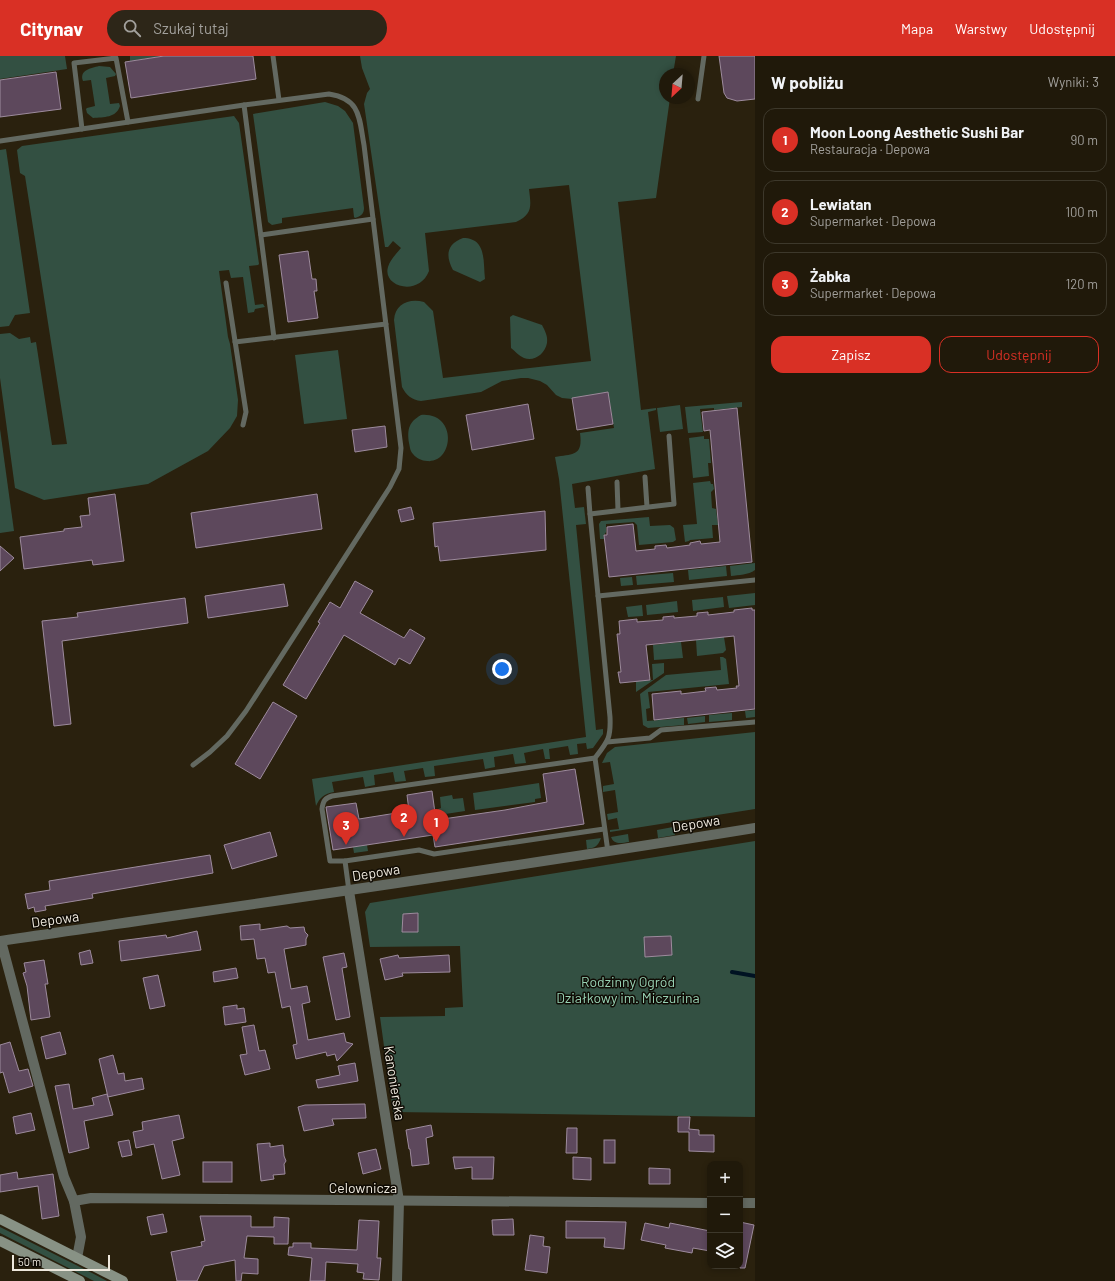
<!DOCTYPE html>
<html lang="pl">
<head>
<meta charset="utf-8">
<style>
	body { margin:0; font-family:Barlow,sans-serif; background:#2d2618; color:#f1f3f6 }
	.controls { position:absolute; right:12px; bottom:12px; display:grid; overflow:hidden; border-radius:8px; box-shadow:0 2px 6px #0003 }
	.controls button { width:36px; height:36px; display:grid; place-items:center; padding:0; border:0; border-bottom:1px solid #3d382b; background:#20190a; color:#f1f3f6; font:20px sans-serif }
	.compass { position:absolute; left:659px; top:12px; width:36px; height:36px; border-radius:50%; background:#20190a; box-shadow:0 2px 6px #0003; rotate:206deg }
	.scale { position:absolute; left:12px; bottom:10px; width:98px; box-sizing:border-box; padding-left:4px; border:2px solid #eee8dd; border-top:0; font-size:11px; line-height:14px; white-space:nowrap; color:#eee8dd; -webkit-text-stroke:3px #0f0b04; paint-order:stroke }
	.you { position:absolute; left:502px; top:613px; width:14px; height:14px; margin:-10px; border:3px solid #fff; border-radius:50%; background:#1a73e8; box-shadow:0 0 0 6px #1a73e833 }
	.badge { display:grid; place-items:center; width:26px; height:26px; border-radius:50%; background:#d93025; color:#fff; font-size:13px; font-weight:700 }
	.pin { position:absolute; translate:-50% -33px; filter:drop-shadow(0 1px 2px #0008) }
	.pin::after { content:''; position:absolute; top:21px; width:14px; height:12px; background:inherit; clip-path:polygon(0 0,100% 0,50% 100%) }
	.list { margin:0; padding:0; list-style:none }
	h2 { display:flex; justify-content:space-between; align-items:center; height:52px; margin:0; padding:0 16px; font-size:17px }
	h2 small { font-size:13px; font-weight:400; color:#a2a09c }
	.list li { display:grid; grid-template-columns:26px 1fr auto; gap:12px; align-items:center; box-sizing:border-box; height:64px; margin:0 8px 8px; padding:0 8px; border:1px solid #3d382b; border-radius:12px }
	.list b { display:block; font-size:15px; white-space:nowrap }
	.list p { margin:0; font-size:13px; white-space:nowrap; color:#a2a09c }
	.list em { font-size:13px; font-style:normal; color:#a2a09c }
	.actions { display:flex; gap:8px; padding:12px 16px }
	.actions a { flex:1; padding:9px 0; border:1px solid #d93025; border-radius:12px; text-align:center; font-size:14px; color:#d93025 }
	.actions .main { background:#d93025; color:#fff }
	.icon { flex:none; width:22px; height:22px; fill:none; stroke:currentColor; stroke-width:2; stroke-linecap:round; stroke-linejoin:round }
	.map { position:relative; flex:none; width:755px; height:1225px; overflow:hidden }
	header { display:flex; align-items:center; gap:24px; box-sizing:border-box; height:56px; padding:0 20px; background:#d93025; color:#fff }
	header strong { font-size:19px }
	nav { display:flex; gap:22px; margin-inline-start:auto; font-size:14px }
	.search { width:280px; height:36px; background:#2d2618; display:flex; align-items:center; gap:10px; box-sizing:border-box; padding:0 14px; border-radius:22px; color:#a2a09c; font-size:15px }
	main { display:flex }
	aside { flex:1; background:#20190a }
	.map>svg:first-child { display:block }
	.green { fill:#335042 }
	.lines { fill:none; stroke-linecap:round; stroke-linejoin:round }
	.stream { stroke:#001222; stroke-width:4 }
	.building { fill:#5d485c; stroke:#9d8b9d }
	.service { stroke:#636961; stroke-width:5 }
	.minor { stroke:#636961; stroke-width:10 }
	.secondary { stroke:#889285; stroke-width:10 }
	.labels { text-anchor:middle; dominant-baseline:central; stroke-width:3; stroke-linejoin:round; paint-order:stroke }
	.street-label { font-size:14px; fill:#eee8dd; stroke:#0f0b04 }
	.park-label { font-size:14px; fill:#98d2b4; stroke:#0f0b04 }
</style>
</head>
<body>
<header>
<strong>Citynav</strong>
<div class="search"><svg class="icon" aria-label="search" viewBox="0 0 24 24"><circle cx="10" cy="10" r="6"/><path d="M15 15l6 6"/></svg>Szukaj tutaj</div>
<nav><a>Mapa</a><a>Warstwy</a><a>Udostępnij</a></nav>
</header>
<main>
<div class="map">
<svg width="755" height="1225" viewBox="0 0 755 1225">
	<rect width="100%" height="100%" fill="#2a210e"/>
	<!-- green -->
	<g class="green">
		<path d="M0,0h65l2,13 -67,10z"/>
		<path d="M130,0h32l-32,5z"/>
		<path d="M360,0h316l-3,18h-8v24h5l-14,100 -38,4 23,208 15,-2v2l-8,2 7,57 -83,15 3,24 9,-1 2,17 -10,1 20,205 7,-1v5l-10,14 -6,1 -1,-6 -9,1 1,10 -8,1 -2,-9 -19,3 1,10h-5l-2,-10 -19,4 2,10 -11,1 -2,-10 -19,3 1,10 -10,2 -2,-10 -49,7 1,10 -10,1 -2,-9 -19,3 2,10 -11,1 -2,-10 -19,3 1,10 -10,2 -2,-10 -31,5 2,10c-10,2 -14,5 -18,14l-4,-27 274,-42 -27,-258 -4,-22c19,-3 28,-1 25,-24l34,-5 -6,-36 -36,6v1l-10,-1 -6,-3 -9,-10 -7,-4 -12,-3h-7l-19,3 -21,11 -60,9c-9,-1 -15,-6 -19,-14l-8,-67c1,-16 15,-22 30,-18l9,9 10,67 148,-17 -22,-176 -40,4c2,17 4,25 -13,33l-91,11 4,38c-10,26 -47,16 -41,-4 2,-7 9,-14 13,-19l-8,-7 -5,6h-3l-21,-143 3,-11 3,-4 -8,-21z"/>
		<path d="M99,10l11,1 6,7 -1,2 -9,2 4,26 9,-1 1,3c-4,12 -16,11 -27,12l-6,-5 -1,-4 1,-1 8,-2 -4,-26 -8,1c-4,-11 8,-13 16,-15z"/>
		<path d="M325,46l13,4 7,5 8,12 11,85c0,6 -3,8 -9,10l-1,-1 -1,-9 -71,10v5l-10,2 -4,-3 -15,-108z"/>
		<path d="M234,60l5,7 20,141 -1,1 -9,1 6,39 8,-1 2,3 -10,2 -1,3 -6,1 -5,-36 -12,1 -2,-8 -10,1 9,66 2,7 8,56 -1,16 -7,12 -22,23 -60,33 -104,16 -29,-12 -15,-110v-44l10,-1 9,6 11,-2 1,6 5,-1 16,103 15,-1 -42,-268 -5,-3 -3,-23 5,-4z"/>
		<path d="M6,93l24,164 -15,2 -6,11 -9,1v-177z"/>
		<path d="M463,182c24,0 20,24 22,41l-5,3 -27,-12c-8,-15 -6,-26 10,-32z"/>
		<path d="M513,259l29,10c3,6 6,11 5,18 -2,11 -13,19 -23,15 -5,-2 -9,-7 -13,-10l-1,-31z"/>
		<path d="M338,294l9,69 -43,5 -9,-69z"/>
		<path d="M742,346v5l-28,3v-2l-14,1 3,23 -15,1 -3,-26z"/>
		<path d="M680,349l3,24 -23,3 -3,-24z"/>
		<path d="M421,359c37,-3 33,49 6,46 -5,0 -11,-3 -14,-7 -3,-3 -3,-7 -4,-11 -2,-14 0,-21 12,-28z"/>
		<path d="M0,373l14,102 -14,2z"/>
		<path d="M704,380v3h5l2,24h-3l1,13 -16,2 -4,-40z"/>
		<path d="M710,425l1,3h2l1,5 -3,3 1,16 4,1 2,16h-6l1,13 -23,2 -1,1 -4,1 -2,-17 14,-1 -4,-41z"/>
		<path d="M649,461l1,9 20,-1 4,3 2,12 -3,2 -34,3 -2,-20 -3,-3 -28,2v8l-2,3v4h-4l-1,-15 2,-3z"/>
		<path d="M755,507v7c-7,5 -16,5 -24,6l-1,-10z"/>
		<path d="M726,510l1,10 -38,4 -1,-10z"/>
		<path d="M673,517l1,9 -37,3 -1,-9z"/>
		<path d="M632,521l1,8 -12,1 -1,-8z"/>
		<path d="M755,537v12l-26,3 -2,-12z"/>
		<path d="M723,541l1,10 -31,4 -1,-11z"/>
		<path d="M677,545l1,11 -31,3 -1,-10z"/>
		<path d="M642,549l1,11 -15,1 -2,-10z"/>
		<path d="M724,581l2,13 -3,3 -26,3 -1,-16z"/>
		<path d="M681,586l2,16 -29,2 -1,-15z"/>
		<path d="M720,601h3l3,2 3,25 -81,8 2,16 -4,1 1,12 37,-3v7l-36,3 -5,-3 -3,-31 26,-19 55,-5z"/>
		<path d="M664,607v10l-28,19v-11l17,-1 -1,-16z"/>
		<path d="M755,654v7l-9,1 -1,-7z"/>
		<path d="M732,657v7l-23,2v-7z"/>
		<path d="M705,660v6l-17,2 -1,-6z"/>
		<path d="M755,676v77l-145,23v-2l9,-1 -2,-11 -9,2 -1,-6 11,-2 -3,-22 -12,2v-6l11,-2 -4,-22 -8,1 5,-10 8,-6z"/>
		<path d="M539,727l2,15 -6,1v3l-60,8 -2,-17z"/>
		<path d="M452,739l1,4 10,-1 2,13 -26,4 -1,-6 3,-1 -1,-11z"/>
		<path d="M673,771l2,8 -17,3 -1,-8z"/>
		<path d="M628,778l1,8c-8,1 -15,3 -18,-5z"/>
		<path d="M601,782c-3,8 -6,10 -14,11l-1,-9z"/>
		<path d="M755,785v276l-362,-5 -13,-95 65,-1v-8l18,-1 -3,-61 -90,1 -5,-35 5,-9z"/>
		<path d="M367,789l1,6 -14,2 -1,-6z"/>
		<path d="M0,1171l92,46 15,8h-13l-94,-48z"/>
	</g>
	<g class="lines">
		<!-- stream -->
		<path class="stream" d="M732,916l23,4"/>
	</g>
	<!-- building -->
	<g class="building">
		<path d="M164,0h89l3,23 -125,19 -6,-36z"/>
		<path d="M719,0h36v43l-18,2 -10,-3 -3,-5z"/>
		<path d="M56,16l5,37 -61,8v-37z"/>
		<path d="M308,195l4,28h4l1,12h-3l4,27 -30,4 -9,-67z"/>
		<path d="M608,336l5,32 -36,6 -5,-32z"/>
		<path d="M528,348l6,35 -62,11 -6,-35z"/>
		<path d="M737,352l15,154 -143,15 -5,-42h3v-8l26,-3 3,27 19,-2v-3l11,-1 1,3 23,-3v-2l10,-2 1,3 19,-2 -10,-112 -6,1 -2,-19z"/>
		<path d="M385,370l2,21 -32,5 -3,-22z"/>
		<path d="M115,438l9,67 -31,4 -1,-5 -68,9 -4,-32 44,-6v-2l18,-2 -2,-11 10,-1 -2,-17z"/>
		<path d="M317,438l5,35 -126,19 -5,-35z"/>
		<path d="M411,451l3,12 -13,3 -3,-12z"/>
		<path d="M545,455l1,39 -106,11 -2,-15 -3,1 -2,-24z"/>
		<path d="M0,490l14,12 -14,13z"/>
		<path d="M355,525l18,10 -13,22 44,25 6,-9 15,9 -15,26 -11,-6 -4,7 -51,-30 -38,64 -23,-14 37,-62 -2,-1 12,-20 10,6z"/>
		<path d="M284,528l4,22 -80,12 -3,-22z"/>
		<path d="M185,542l3,25 -126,18 9,83 -17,2 -12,-105 36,-4 -1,-4z"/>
		<path d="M752,552v2h3v99l-101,11 -2,-26 29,-3v3l25,-3 -1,-3 11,-1 1,3 20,-2 -1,-2h3l-5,-50 -88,9 4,35 -30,3 -2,-11h3l-4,-38h3l-1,-13 18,-2v3l26,-2v-3l11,-1v2l23,-2v-3l11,-1v3l26,-3v-2z"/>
		<path d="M273,646l24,14 -37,63 -25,-15z"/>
		<path d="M575,713l9,55 -149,23 -2,-12 -100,15 -7,-43 30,-4 3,16 50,-8 -2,-16 25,-4 4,29 69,-10 42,-8 -4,-28z"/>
		<path d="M270,776l7,24 -45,13 -8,-24z"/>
		<path d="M210,799l3,18 -121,21 1,4 -48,8 1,4 -11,2 -1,-5 -6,2 -3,-15 25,-4 -1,-9z"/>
		<path d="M418,857v19h-16l1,-18z"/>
		<path d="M260,868v6l27,-4 3,2 14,-1 1,5 3,3 -2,4v6l-22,4 7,40 16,-3 3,16 -8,2 6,36 36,-7 2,9 7,2 -16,17 -2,-7 -8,2 -1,-4 -30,7 -3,-14 4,-1 -7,-38 -8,2 -7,-36 -7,1 -3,-15 -8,1 -3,-20 -13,1 -1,-14z"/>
		<path d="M197,875l4,19 -80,11 -2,-20 47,-6 1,3z"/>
		<path d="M671,880l1,19 -27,2 -1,-20z"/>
		<path d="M90,894l3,13 -12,2 -2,-12z"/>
		<path d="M344,897l3,14 -5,1 8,49 -14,3 -13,-63z"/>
		<path d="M398,899l1,3 50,-3 1,17 -48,1 1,3 -18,4 -5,-21z"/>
		<path d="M44,904l4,24h-3l5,33 -19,3 -4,-34 -4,-13 3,-1 -2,-9z"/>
		<path d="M236,912l2,10 -24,4 -1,-10z"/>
		<path d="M158,919l7,31 -15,3 -7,-31z"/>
		<path d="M237,949v4l7,-1 2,14 -21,3 -2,-18z"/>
		<path d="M254,969l5,26 6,-1 5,19 -25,6 -5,-20 7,-1 -5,-27z"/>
		<path d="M60,976l6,22 -20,5 -5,-22z"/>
		<path d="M10,986l9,29 9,-2 5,17 -24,7 -6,-21 -3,1v-28z"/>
		<path d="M113,999l5,19 6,-1 1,8 17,-3 2,11 -36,8 -9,-38z"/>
		<path d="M355,1007l3,18 -40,7 -2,-8 24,-5 -2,-9z"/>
		<path d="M69,1028l4,25 21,-4 -2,-7 15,-4 6,21 -29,6 5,27 -20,5 -14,-67z"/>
		<path d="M365,1048l1,14 -34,1 2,6 -30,6 -6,-24 7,-2z"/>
		<path d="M31,1057l4,17 -19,4 -3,-17z"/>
		<path d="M179,1059l5,23 -12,3 8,34 -18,4 -8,-35 -18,4 -3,-16 10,-2 -1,-8z"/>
		<path d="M678,1061h12l-1,12 10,1v5h15v17l-25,-1v-19h-11z"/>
		<path d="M431,1069l2,11 -7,2 3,26 -17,2 -2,-17h-1l-3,-19z"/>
		<path d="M567,1072h10v25h-11z"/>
		<path d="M129,1084l3,15 -10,2 -4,-15z"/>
		<rect x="604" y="1084" width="11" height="23"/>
		<path d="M270,1087v4l13,-2 1,11 2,5 -2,3 1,10 -12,1 1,4 -13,2 -4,-37z"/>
		<path d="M376,1093l5,20 -18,5 -5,-21z"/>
		<path d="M453,1101h41l-1,22h-21v-12l-17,2z"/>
		<path d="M573,1101l18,1v22l-18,-1z"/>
		<rect x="203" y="1106" width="29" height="20"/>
		<path d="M649,1112l21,1v15h-21z"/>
		<path d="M17,1116l1,7 35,-5 6,42 -17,3 -4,-33 -38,6v-17z"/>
		<path d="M163,1158l4,18 -16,3 -4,-18z"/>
		<path d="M200,1160h51v11h23v-10l15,1 -1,26h-14v-7l-27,-1 -3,22 14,1v15l-16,-1 -1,8h-5l-1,-21 -31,6 -7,15h-20l-6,-29 31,-6 -1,-4 4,-1z"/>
		<path d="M513,1163l1,16h-21l-1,-15z"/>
		<path d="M359,1164l20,1 -2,37h4l-2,22 -16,-1 1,-6 -7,-1 1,-8 -32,-2 -1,19h-15l2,-23 -24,-3 1,-8h4v-4h18v5l46,2z"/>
		<path d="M566,1165l60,1 -2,27 -20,-2 1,-9h-39z"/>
		<path d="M740,1166l14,3 -9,43h-5z"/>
		<path d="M645,1167l24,5 1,-5 40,8v20l-17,-3 -1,5 -27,-5 1,-3 -25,-5z"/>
		<path d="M530,1179l14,2 -1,9 7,1 -3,26 -22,-3z"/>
	</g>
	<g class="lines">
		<!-- service -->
		<g class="service">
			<path d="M273,0l6,44"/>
			<path d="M698,43l6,-43"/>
			<path d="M244,49l30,233"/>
			<path d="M82,73l-8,-66 42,-5 12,64"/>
			<path d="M0,85l244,-36 85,-11c32,5 30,24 35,51l37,303 -2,21 -9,18 -144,224 -19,25 -17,16 -17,13"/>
			<path d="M261,179l112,-16"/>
			<path d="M226,227l20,129 -3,13"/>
			<path d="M235,286l151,-18"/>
			<path d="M645,421l2,30"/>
			<path d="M617,426l1,28"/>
			<path d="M588,432l2,26"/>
			<path d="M598,540l157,-16"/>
			<path d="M607,686l43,-4 11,-8 94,-8"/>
			<path d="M608,796l-13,-94c13,-17 16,-20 15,-41l-20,-203 84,-10 -5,-68"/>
			<path d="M345,805l74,-11 15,4 170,-25"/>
			<path d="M349,835l-4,-30h-15l-8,-52c1,-8 3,-11 10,-13l263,-38"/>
		</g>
		<!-- minor -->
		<g class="minor">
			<path d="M349,835l50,310 -2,80"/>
			<path d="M0,885c252,-37 504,-72 755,-113"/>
			<path d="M1,885l63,236 10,24"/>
			<path d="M740,1147h15"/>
			<path d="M77,1202l4,-21 -7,-36 17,-3 619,5"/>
		</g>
		<!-- secondary -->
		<g class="secondary">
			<path d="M0,1163l123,62"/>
			<path d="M0,1185l80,40"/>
		</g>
	</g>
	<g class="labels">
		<!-- street labels -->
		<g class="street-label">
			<text transform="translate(696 767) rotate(-9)">Depowa</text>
			<text transform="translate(376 816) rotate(-9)">Depowa</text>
			<text transform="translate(55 863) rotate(-8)">Depowa</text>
			<text transform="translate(395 1027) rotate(81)">Kanonierska</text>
			<text x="363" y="1131">Celownicza</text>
		</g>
		<!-- park labels -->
		<g class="park-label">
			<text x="628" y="925">Rodzinny Ogród<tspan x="628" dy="16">Działkowy im. Miczurina</tspan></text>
		</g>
	</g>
</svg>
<div class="controls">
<button>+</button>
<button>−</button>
<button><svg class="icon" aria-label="layers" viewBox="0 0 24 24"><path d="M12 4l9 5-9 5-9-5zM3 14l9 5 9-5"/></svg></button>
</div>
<svg class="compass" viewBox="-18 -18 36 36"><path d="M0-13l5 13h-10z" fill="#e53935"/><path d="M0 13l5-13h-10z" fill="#a2a09c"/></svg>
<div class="scale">50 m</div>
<div class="you"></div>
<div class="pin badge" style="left:436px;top:786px">1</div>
<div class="pin badge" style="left:404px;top:781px">2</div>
<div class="pin badge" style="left:346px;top:789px">3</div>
</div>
<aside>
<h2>W pobliżu<small>Wyniki: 3</small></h2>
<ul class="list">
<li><span class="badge">1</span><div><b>Moon Loong Aesthetic Sushi Bar</b><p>Restauracja · Depowa</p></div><em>90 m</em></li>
<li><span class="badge">2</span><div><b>Lewiatan</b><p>Supermarket · Depowa</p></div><em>100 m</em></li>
<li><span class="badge">3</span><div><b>Żabka</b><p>Supermarket · Depowa</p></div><em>120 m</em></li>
</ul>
<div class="actions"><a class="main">Zapisz</a><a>Udostępnij</a></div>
</aside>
</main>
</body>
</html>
